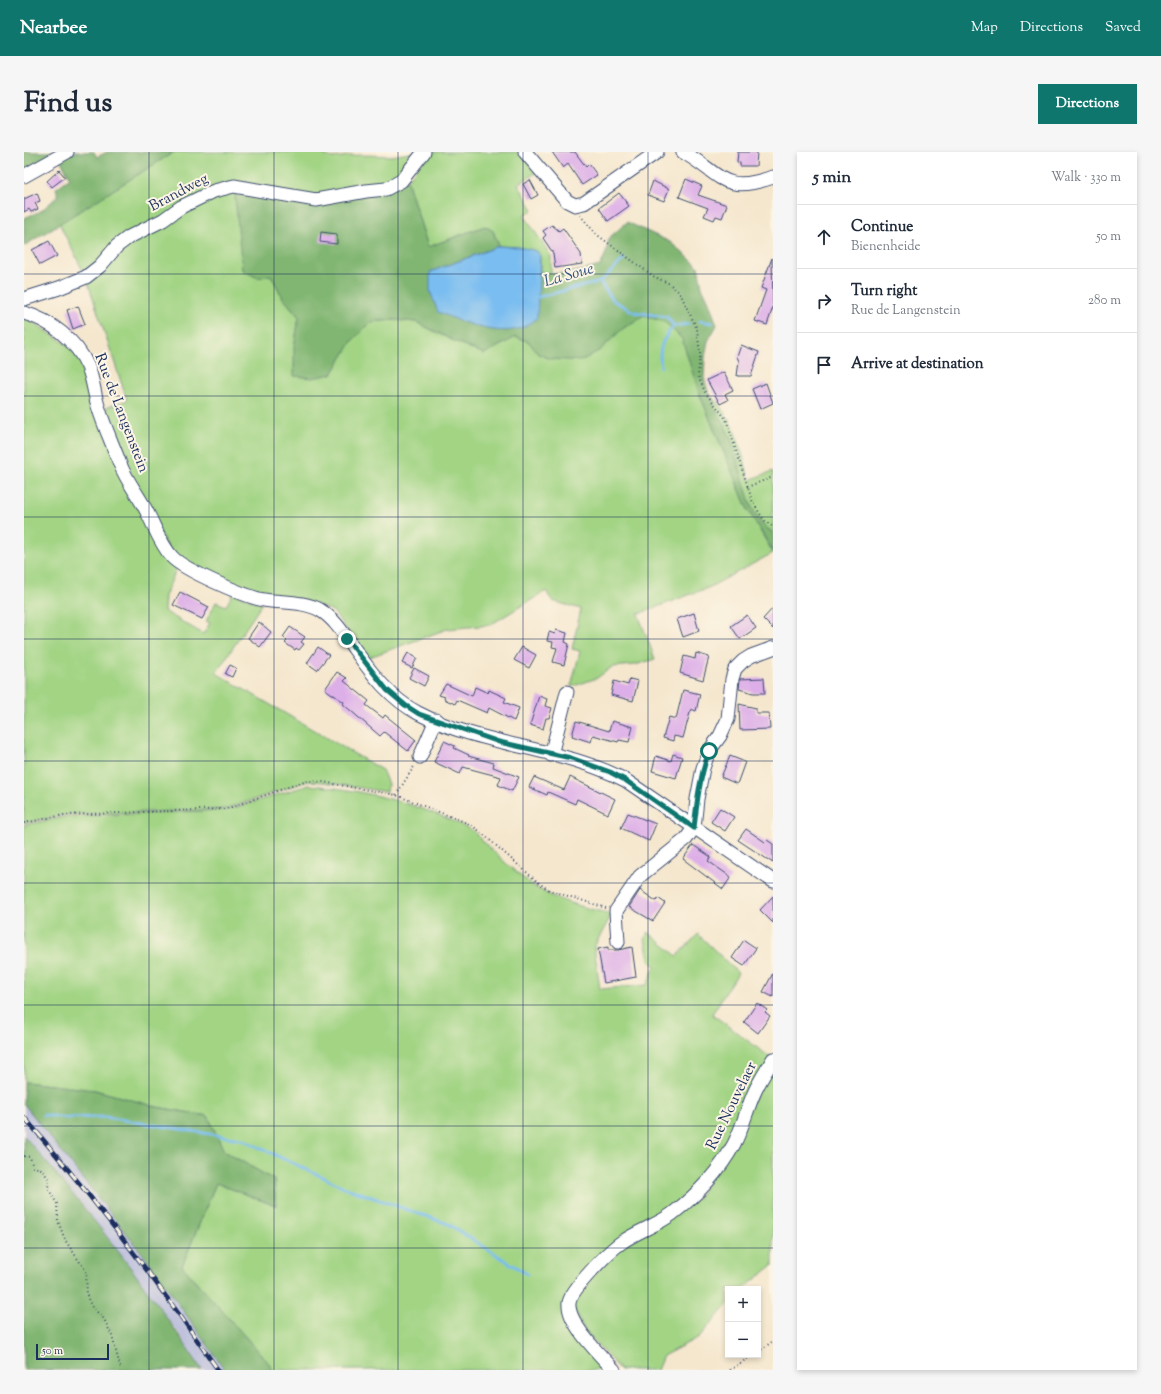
<!DOCTYPE html>
<html lang="en">
<head>
<meta charset="utf-8">
<style>
	body { margin:0; font-family:"Sorts Mill Goudy",serif; background:#f6f6f7; color:#1f2937 }
	.controls { position:absolute; right:12px; bottom:12px; display:grid; overflow:hidden; border-radius:0px; box-shadow:0 2px 6px #0003 }
	.controls button { width:36px; height:36px; display:grid; place-items:center; padding:0; border:0; border-bottom:1px solid #e0e1e3; background:#fff; color:#1f2937; font:20px sans-serif }
	.scale { position:absolute; left:12px; bottom:10px; width:73px; box-sizing:border-box; padding-left:4px; border:2px solid #1b2f5e; border-top:0; font-size:11px; line-height:14px; white-space:nowrap; color:#1b2f5e; -webkit-text-stroke:3px #fcf5e5; paint-order:stroke }
	.stop { position:absolute; width:12px; height:12px; margin:-9px; border:3px solid #0f766e; border-radius:50%; background:#fff }
	.stop.end { background:#0f766e; border-color:#fff; box-shadow:0 1px 4px #0008 }
	.list { margin:0; padding:0; list-style:none }
	h2 { display:flex; justify-content:space-between; align-items:center; height:52px; margin:0; padding:0 16px; font-size:17px }
	h2 small { font-size:13px; font-weight:400; color:#747a83 }
	.list li { display:grid; grid-template-columns:26px 1fr auto; gap:12px; align-items:center; box-sizing:border-box; height:64px; padding:0 16px; border-top:1px solid #e0e1e3 }
	.list b { display:block; font-size:15px; white-space:nowrap }
	.list p { margin:0; font-size:13px; white-space:nowrap; color:#747a83 }
	.list em { font-size:13px; font-style:normal; color:#747a83 }
	.icon { flex:none; width:22px; height:22px; fill:none; stroke:currentColor; stroke-width:2; stroke-linecap:round; stroke-linejoin:round }
	.map { position:relative; flex:none; width:749px; height:1218px; overflow:hidden; border-radius:0px }
	header { display:flex; align-items:center; gap:24px; box-sizing:border-box; height:56px; padding:0 20px; background:#0f766e; color:#fff }
	header strong { font-size:19px }
	nav { display:flex; gap:22px; margin-inline-start:auto; font-size:14px }
	.intro { display:flex; align-items:center; justify-content:space-between; box-sizing:border-box; height:96px; padding:0 24px }
	h1 { margin:0; font-size:28px }
	.button { padding:10px 18px; border-radius:0px; background:#0f766e; color:#fff; font-size:14px; font-weight:700 }
	main { display:flex; gap:24px; padding:0 24px }
	aside { flex:1; background:#fff; border-radius:0px; box-shadow:0 2px 6px #0003 }
	.map>svg:first-child { display:block }
	.industrial { fill:#c0c2dd }
	.green { fill:#a2d484; stroke:#5e8271 }
	.forest { fill:#81b672; stroke:#4e7268 }
	.water { fill:#7abdf0; stroke:#4a76a7 }
	.lines { fill:none; stroke-linecap:round; stroke-linejoin:round }
	.stream { stroke:#7abdf0; stroke-width:3 }
	.building { fill:#ddafe8 }
	.minor-casing { stroke:#3c4b6f; stroke-width:15 }
	.path { stroke:#3c4b6f; stroke-width:2; stroke-dasharray:1 3; stroke-linecap:butt }
	.minor { stroke:#fff; stroke-width:13 }
	.rail-casing { stroke:#1b2f5e; stroke-width:4.5 }
	.rail { stroke:#fcf5e5; stroke-width:3; stroke-dasharray:9; stroke-linecap:butt }
	.route { stroke:#0f766e; stroke-width:5 }
	.grid { fill:none; stroke:#1b2f5e; stroke-width:1; stroke-opacity:0.55 }
	.labels { text-anchor:middle; dominant-baseline:central; stroke-width:4; stroke-linejoin:round; paint-order:stroke }
	.street-label { font-size:15px; fill:#1b2f5e; stroke:#fcf5e5 }
	.water-label { font-size:16px; font-style:italic; fill:#335282; stroke:#fcf5e5 }
</style>
</head>
<body>
<header>
<strong>Nearbee</strong>
<nav><a>Map</a><a>Directions</a><a>Saved</a></nav>
</header>
<div class="intro"><h1>Find us</h1><a class="button">Directions</a></div>
<main>
<div class="map">
<svg width="749" height="1218" viewBox="0 0 749 1218">
	<rect width="100%" height="100%" fill="#fcf5e5"/>
	<filter id="ink" filterUnits="userSpaceOnUse"><feTurbulence type="fractalNoise" baseFrequency=".025" numOctaves="2"/><feDisplacementMap in="SourceGraphic" scale="8" xChannelSelector="R" yChannelSelector="G"/><feConvolveMatrix kernelMatrix="1 2 1 2 8 2 1 2 1" color-interpolation-filters="sRGB"/></filter>
	<filter id="wash" filterUnits="userSpaceOnUse"><feTurbulence type="fractalNoise" baseFrequency=".012" numOctaves="4" result="noise"/><feDisplacementMap in="SourceGraphic" scale="16" xChannelSelector="R" yChannelSelector="G"/><feGaussianBlur stdDeviation="0.9" result="paint"/><feColorMatrix in="noise" values="0 0 0 0 0 0 0 0 0 0 0 0 0 0 0 0 0 1.4 0 .05"/><feComposite in="paint" operator="in"/></filter>
	<g filter="url(#wash)">
		<rect width="100%" height="100%" fill="#f5e7ce"/>
		<!-- industrial -->
		<path class="industrial" d="M0,952l125,158 76,108h-23l-24,-38 -96,-128 -58,-68z"/>
		<!-- green -->
		<g class="green">
			<path d="M150,0h143l15,6 27,-3 33,1 25,-4 -9,15 -137,108 12,23 16,19 -5,31 38,26 20,-33 19,-19 24,-2 21,2 36,18 32,14 32,-17 14,5 8,12 62,-4 22,-21 22,-14 22,8 16,15 17,55 49,117 25,43 -63,34 -72,27 17,45 -20,6 -23,2 -15,11 -26,9 9,-36 -8,-2 9,-40 -29,-8 -6,-10 -56,34 -43,4 -80,29 -34,-47 -18,-7 -40,-5 -37,-11 -67,-35 -43,-84 -23,-61 22,-8 -41,-123 -27,-54z"/>
			<path d="M406,0h90l16,21 -18,11 15,26 -9,5 27,41v18l-11,-2v-16l-21,-9 -20,-1 -6,-15 -8,-5 -57,21 -21,-67z"/>
			<path d="M0,164l45,30 13,17 15,47 80,157 -12,29 -1,15 39,23 7,-11 -4,-2 10,-19 10,4 7,-13 29,11 -46,69 166,97 6,14 -1,8 -64,-10 -15,-1 -82,28 -162,6 -40,8z"/>
			<path d="M687,244c23,24 31,53 38,84l24,-9v62l-12,-10 -10,-17 -28,-85 -10,-15z"/>
			<path d="M285,633c56,5 112,19 163,45 18,18 50,51 72,62 21,11 45,17 68,22l-18,33 6,42 47,-4 8,-19 -6,-6 -4,-21 3,-7 29,24 21,-22 40,39 -26,41 59,44 -35,77 -42,58 -46,31 -81,72 42,74h-336l-6,-9 -85,-95 34,-83 60,23 -2,-26 -50,-29 -16,-35 -51,-9 -62,-17 -71,-8v-257l41,-8 162,-7z"/>
			<path d="M749,913v200l-30,24h-15v15l-29,33 -36,19 -6,14h-37l-35,-40 -12,-24 5,-15 45,-46 76,-48z"/>
		</g>
		<!-- forest -->
		<g class="forest">
			<path d="M0,0h70l3,5 10,-5h67l-150,94v-28l17,-7 17,-15 -2,-8 14,-10 -10,-19 -36,18z"/>
			<path d="M383,28l21,67 57,-21 8,5 6,15 -69,26 108,12 2,-12c20,4 40,-1 60,-6l6,-13 3,-15 18,-16 43,20 28,24 4,21 7,15 8,23 -9,16 -3,16 -1,21 9,28 10,15 8,18 20,67 10,17 12,10v18l-25,-41 -49,-117 -17,-54 -16,-16 -22,-8 -22,14 -22,21 -19,11 -30,-2 -13,-5 -9,-12 -13,-5 -32,17 -32,-14 -36,-18 -21,-2 -24,2 -19,19 -20,33 -20,4 -18,-2v-28l5,-31 -16,-19 -12,-23 -13,3 -16,-8 -8,-84 64,12z"/>
			<path d="M0,930l71,8 62,17 51,9 16,35 50,29 2,26 -60,-23 -34,83 85,95 6,9h-48l-76,-108 -125,-158z"/>
			<path d="M0,984c64,74 125,152 178,234h-178z"/>
		</g>
		<!-- water -->
		<path class="water" d="M475,94l20,1 18,4 3,5 -3,62c-27,26 -69,6 -99,-6l-8,-21v-19z"/>
		<g class="lines">
			<!-- stream -->
			<g class="stream">
				<path d="M576,130l14,19 20,11 33,5 7,9 15,-2"/>
				<path d="M514,145l62,-15 24,-23"/>
				<path d="M676,169l12,2"/>
				<path d="M637,215c-3,-18 1,-28 13,-41"/>
				<path d="M19,963l24,3 38,-1 136,22 105,49 102,36 79,50"/>
			</g>
		</g>
		<g id="blocks">
			<!-- building -->
			<g class="building">
				<path d="M528,0h23l11,15 3,-3 8,11 -15,10 -14,-21 -5,4z"/>
				<path d="M714,0h19l-1,14h-16v-3l-3,-1z"/>
				<path d="M35,18l6,7 -13,10 -5,-6z"/>
				<path d="M662,27l16,7 -4,9 29,10 -5,13 -6,-2 -2,4 -10,-4 4,-8 -29,-11z"/>
				<path d="M506,28l8,15 -7,4 -8,-15z"/>
				<path d="M629,29l16,8 -5,12 -16,-6z"/>
				<path d="M13,41l3,8 -5,2 3,6 -7,3 -2,-3 -5,3v-13z"/>
				<path d="M595,41l10,13 -21,15 -9,-13z"/>
				<path d="M528,73l7,6 4,-3 18,26 1,10 -27,4 -2,-15 -10,-15 3,-3 -3,-4z"/>
				<path d="M297,80l16,2v10l-17,-2z"/>
				<path d="M25,89l8,15 -17,9 -8,-15z"/>
				<path d="M748,106l1,49 -6,18 -12,-4 11,-31 -5,-2z"/>
				<path d="M54,154l7,18 -12,5 -6,-19z"/>
				<path d="M717,193l18,7 -8,24h-14l2,-15 -2,-4z"/>
				<path d="M700,220l9,18 -8,4 3,6 -8,4 -13,-24z"/>
				<path d="M742,231l7,20 -13,6 -8,-20z"/>
				<path d="M156,440l29,15 -7,12 -29,-14z"/>
				<path d="M749,456v21l-10,-10z"/>
				<path d="M670,461l5,18 -16,6 -6,-18z"/>
				<path d="M723,463l9,13 -16,11 -9,-13z"/>
				<path d="M235,470l12,10 -11,15 -12,-9z"/>
				<path d="M266,475l15,10 -4,5 3,2 -5,6 -3,-2 -1,2 -10,-7 2,-2 -4,-4z"/>
				<path d="M532,478l11,3 -2,9 4,2 -5,21 -11,-3 4,-14 -5,-1 1,-5 -6,-1 2,-9 6,2z"/>
				<path d="M294,495l11,8 -12,15 -10,-7z"/>
				<path d="M498,495l14,8 -7,13 -15,-8z"/>
				<path d="M384,501l9,5 -5,10 -10,-5z"/>
				<path d="M672,501l13,4 -6,23 -23,-7 4,-17 11,3z"/>
				<path d="M206,513l6,3 -4,9 -7,-3z"/>
				<path d="M390,516l15,8 -5,10 -15,-8z"/>
				<path d="M313,520l10,6 -3,3 25,20 -3,4 17,13 2,-3 31,25 -8,11 -24,-19 -4,4 -37,-32 1,-2 -19,-13z"/>
				<path d="M740,526l1,15h-12l-14,-4 1,-10z"/>
				<path d="M606,527l8,2 -5,20 -22,-6 3,-14 14,4z"/>
				<path d="M422,532l26,12 3,-9 13,6 1,-3 17,8 -2,4 15,6 -5,13 -25,-13 -2,5 -30,-13 -2,4 -11,-5 1,-2 -6,-2z"/>
				<path d="M659,538l17,4 -4,17 -5,-2 -8,29 -9,-2 -1,5 -10,-3 6,-21 7,2z"/>
				<path d="M515,544l8,3 -2,7 7,2 -3,10h-3l-3,11 -13,-4z"/>
				<path d="M715,552l17,4v5h13l1,16 -30,1z"/>
				<path d="M552,569l33,10 3,-10 21,6 -4,15 -10,-2 -1,2 -25,-7 -2,7 -19,-6z"/>
				<path d="M420,589l11,5 -1,2 15,7 -1,1 26,7 -1,4 26,10 -7,14 -14,-6 3,-8 -38,-10 -3,7 -26,-12z"/>
				<path d="M649,602l9,3 -6,21 -24,-7 4,-15 15,5z"/>
				<path d="M706,604l15,6 -8,22 -16,-7z"/>
				<path d="M510,625l30,13 6,-13 45,22 -7,15 -31,-15 -2,5 -27,-12 -1,3 -18,-8z"/>
				<path d="M696,656l14,9 -9,14 -14,-9z"/>
				<path d="M604,661l28,11 -7,17 -28,-13z"/>
				<path d="M722,677l19,13 2,-2 6,4v19l-35,-23z"/>
				<path d="M669,693l18,12 -3,4 23,16 -8,12 -40,-30z"/>
				<path d="M616,738l16,11 2,-3 7,5 -12,18 -24,-14z"/>
				<path d="M749,744v27l-13,-13z"/>
				<path d="M720,788l12,8 -12,18 -12,-8z"/>
				<path d="M584,795v3h10l14,-3 4,30 -32,6 -6,-34z"/>
				<path d="M749,821v24l-10,-5z"/>
				<path d="M733,851l10,7 -2,2 5,4 -12,17 -14,-11z"/>
			</g>
		</g>
	</g>
	<g filter="url(#ink)">
		<use href="#blocks" fill-opacity="0" stroke="#3c4b6f" stroke-width="1"/>
		<g class="lines">
			<!-- minor casing -->
			<g class="minor-casing">
				<g id="minor">
					<path d="M501,0l42,49 8,4 9,-2 73,-51"/>
					<path d="M659,0c39,22 39,43 90,25"/>
					<path d="M0,24l43,-24"/>
					<path d="M0,147l35,-11 27,-11 14,-11 17,-20 12,-9 34,-17 18,-13 33,-16 20,-5 82,14 50,-9 20,-2 15,-8 23,-29"/>
					<path d="M0,161c26,7 53,28 64,54 5,12 6,26 10,39 6,20 15,39 22,58 7,18 20,33 28,50 7,14 13,31 24,43 12,13 74,40 92,43 18,3 40,1 56,10 15,9 25,26 35,40 17,24 36,49 63,63 65,34 142,33 207,67l148,101"/>
					<path d="M527,603l16,-63"/>
					<path d="M396,605l16,-37"/>
					<path d="M594,790l-2,-31 24,-35 46,-37 8,-11 3,-29 6,-31 6,-17 11,-15 8,-17 4,-40 3,-10 8,-8 8,-5 22,-8"/>
					<path d="M590,1218c-13,-14 -47,-47 -45,-67 2,-14 41,-53 53,-61 16,-11 35,-17 50,-28 25,-19 47,-42 62,-70 9,-17 13,-36 21,-53 5,-11 12,-21 18,-32"/>
				</g>
			</g>
			<!-- path -->
			<g class="path">
				<path d="M556,63l16,19 57,42 17,8 10,9 17,36 3,25 -2,22 7,16 21,27 27,84 11,17 9,7"/>
				<path d="M723,335l26,-10"/>
				<path d="M372,643l19,-30"/>
				<path d="M0,671l40,-8 162,-6 71,-25 11,-3 15,1 73,13 71,28 10,6 62,54 10,7 57,18"/>
				<path d="M0,1004l6,1 3,10 8,2 8,10 -1,9 9,16 1,17 7,19 21,31 1,26 5,10 12,12 8,17 9,34"/>
				<path d="M734,1200l15,-11"/>
				<path d="M706,1218l23,-15"/>
			</g>
			<!-- minor -->
			<use href="#minor" class="minor"/>
			<!-- rail casing -->
			<g class="rail-casing">
				<path id="rail" d="M0,965c69,80 134,165 194,253"/>
			</g>
			<!-- rail -->
			<use href="#rail" class="rail"/>
		</g>
	</g>
	<g class="lines" filter="url(#ink)">
		<!-- route -->
		<path class="route" d="M323,487l40,51 18,15 14,9 80,28 72,16 39,14 15,8 69,48c3,-27 6,-52 15,-77"/>
	</g>
	<!-- grid -->
	<path class="grid" d="M125,0v1218M250,0v1218M374,0v1218M499,0v1218M624,0v1218M0,122h749M0,244h749M0,365h749M0,487h749M0,609h749M0,731h749M0,853h749M0,974h749M0,1096h749"/>
	<g class="labels">
		<!-- street labels -->
		<g class="street-label">
			<text transform="translate(155 41) rotate(-28)">Brandweg</text>
			<text transform="translate(97 261) rotate(69)">Rue de Langenstein</text>
			<text transform="translate(708 954) rotate(-64)">Rue Nouvelaer</text>
		</g>
		<!-- water labels -->
		<g class="water-label">
			<text transform="translate(545 124) rotate(-16)">La Soue</text>
		</g>
	</g>
</svg>
<div class="controls">
<button>+</button>
<button>−</button>
</div>
<div class="scale">50 m</div>
<div class="stop" style="left:685px;top:599px"></div>
<div class="stop end" style="left:323px;top:487px"></div>
</div>
<aside>
<h2>5 min<small>Walk · 330 m</small></h2>
<ul class="list">
<li><svg class="icon" aria-label="ahead" viewBox="0 0 24 24"><path d="M12 20V5M6 11l6-6 6 6"/></svg><div><b>Continue</b><p>Bienenheide</p></div><em>50 m</em></li>
<li><svg class="icon" aria-label="right" viewBox="0 0 24 24"><path d="M7 20v-9h11M14 6l5 5-5 5"/></svg><div><b>Turn right</b><p>Rue de Langenstein</p></div><em>280 m</em></li>
<li><svg class="icon" aria-label="arrive" viewBox="0 0 24 24"><path d="M6 21V4h12l-3 4 3 4H6"/></svg><div><b>Arrive at destination</b></div></li>
</ul>
</aside>
</main>
</body>
</html>
